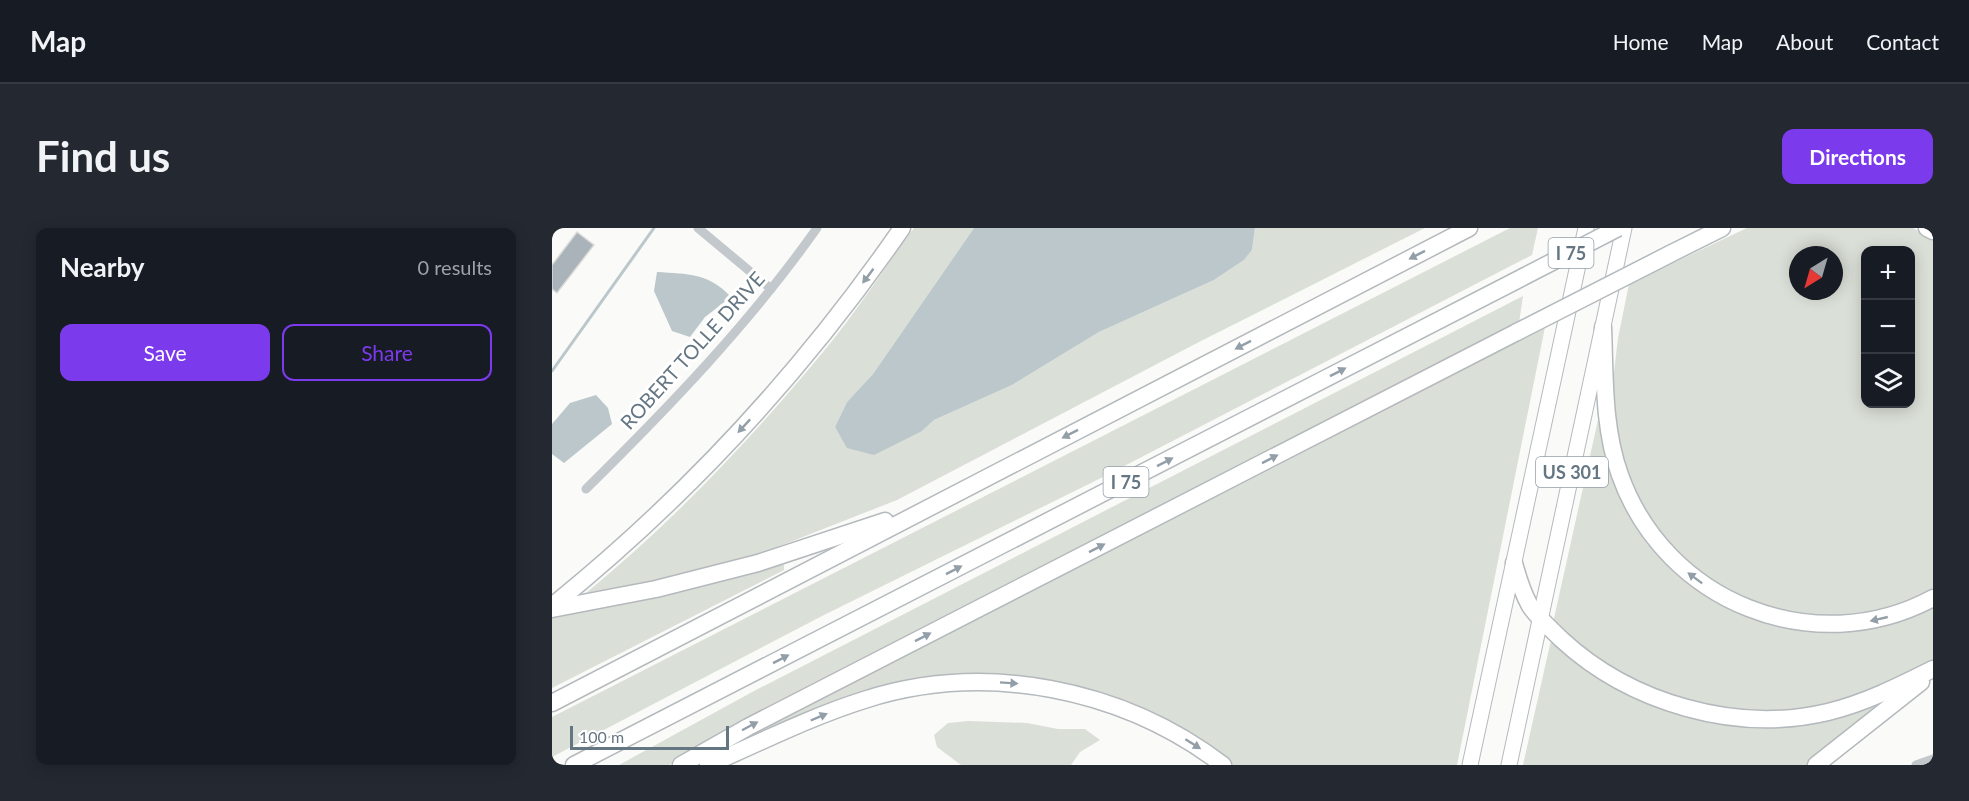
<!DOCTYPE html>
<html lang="en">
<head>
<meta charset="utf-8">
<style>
	body { margin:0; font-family:Lato,sans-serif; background:#242831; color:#f1f3f6 }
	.controls { position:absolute; right:18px; top:18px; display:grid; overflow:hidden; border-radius:12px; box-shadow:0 3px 15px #0003 }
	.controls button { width:54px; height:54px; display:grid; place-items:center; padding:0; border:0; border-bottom:2px solid #363941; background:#171b24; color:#f1f3f6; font:30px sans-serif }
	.compass { position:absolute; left:1237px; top:18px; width:54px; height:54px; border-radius:50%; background:#171b24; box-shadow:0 3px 15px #0003; rotate:217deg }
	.scale { position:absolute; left:18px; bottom:15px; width:159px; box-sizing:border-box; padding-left:6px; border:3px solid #657683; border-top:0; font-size:16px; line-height:21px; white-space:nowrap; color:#657683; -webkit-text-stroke:4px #fff; paint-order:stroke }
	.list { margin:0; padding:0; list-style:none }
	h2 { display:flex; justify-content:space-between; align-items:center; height:78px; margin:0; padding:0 24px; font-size:26px }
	h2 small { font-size:20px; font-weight:400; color:#9ea1a6 }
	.actions { display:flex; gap:12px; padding:18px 24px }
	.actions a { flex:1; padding:14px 0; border:2px solid #7c3aed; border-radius:12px; text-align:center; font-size:21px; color:#7c3aed }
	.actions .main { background:#7c3aed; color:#fff }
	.icon { flex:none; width:33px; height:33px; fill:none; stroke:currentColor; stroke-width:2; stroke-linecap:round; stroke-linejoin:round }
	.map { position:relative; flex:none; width:1381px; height:537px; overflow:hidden; border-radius:12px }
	header { display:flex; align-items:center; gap:36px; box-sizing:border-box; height:84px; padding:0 30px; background:#171b24; border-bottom:2px solid #363941 }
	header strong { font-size:28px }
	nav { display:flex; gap:33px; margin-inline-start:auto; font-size:21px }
	.intro { display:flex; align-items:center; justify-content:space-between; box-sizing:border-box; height:144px; padding:0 36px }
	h1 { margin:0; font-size:42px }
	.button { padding:15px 27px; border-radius:12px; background:#7c3aed; color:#fff; font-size:21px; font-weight:700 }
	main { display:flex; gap:36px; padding:0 36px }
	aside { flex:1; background:#171b24; border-radius:12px; box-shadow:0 3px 15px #0003 }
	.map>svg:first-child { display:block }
	.green { fill:#dadfd7; fill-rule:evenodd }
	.water { fill:#bbc7cb }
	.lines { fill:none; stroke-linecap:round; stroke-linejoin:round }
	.stream { stroke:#bbc7cb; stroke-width:3 }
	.building { fill:#aab3b9; stroke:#dcdcda; stroke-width:1.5 }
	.primary-casing { stroke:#b5babe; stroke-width:17 }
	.highway-casing { stroke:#b4b9bd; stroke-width:19 }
	.street { stroke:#c3c8cc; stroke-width:9 }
	.primary { stroke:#fff; stroke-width:15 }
	.highway { stroke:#fff; stroke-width:16 }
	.highway-bridge-casing { stroke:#b4b9bd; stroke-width:19; stroke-linecap:butt }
	.highway-bridge { stroke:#fff; stroke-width:16 }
	.oneway { fill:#939fa8 }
	.labels { text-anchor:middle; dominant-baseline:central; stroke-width:6; stroke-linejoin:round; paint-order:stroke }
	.shield { fill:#fff; stroke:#939fa8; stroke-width:1.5 }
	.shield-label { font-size:18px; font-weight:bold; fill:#657683 }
	.street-label { font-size:20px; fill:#657683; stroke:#fff }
</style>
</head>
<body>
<header>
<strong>Map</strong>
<nav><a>Home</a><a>Map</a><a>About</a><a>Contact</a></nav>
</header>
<div class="intro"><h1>Find us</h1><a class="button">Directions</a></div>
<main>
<aside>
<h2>Nearby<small>0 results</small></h2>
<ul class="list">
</ul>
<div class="actions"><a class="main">Save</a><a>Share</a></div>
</aside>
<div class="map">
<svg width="1381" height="537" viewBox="0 0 1381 537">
	<rect width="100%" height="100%" fill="#fafaf8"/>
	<!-- green -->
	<g class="green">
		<path d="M362,0h60l-101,146 -26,28 -12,25 6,10 81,-6 12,-11 78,-35 87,-53 115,-52 30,-20 8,-10 3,-22h170l-228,115 -300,157 -135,53 -88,24 -88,16c89,-73 169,-158 242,-247 31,-38 57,-79 86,-118z"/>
		<path d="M958,0h28l-6,27 -427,221 -281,139 -272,142v-40z"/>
		<path d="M1195,0h166l20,11v353l-38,18 -90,9 -81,-28 -57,-46 -32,-49 -19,-59 -4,-48 6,-51 11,-54zM1314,22h44v154h-44zM1246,27h36v36h-36z"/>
		<path d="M971,68l-4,27 -850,442h-50l135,-74z"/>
		<path d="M993,99l-88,438h-226l-90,-53 -176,-34 -189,53 -65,21 539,-272z"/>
		<path d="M1048,183l34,105 117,101 40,10 43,4 99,-27v57l-45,27 -94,26 -75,-2 -97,-34 -69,-55z"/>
		<path d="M227,337h5v5l-232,118v-73l148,-28z"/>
		<path d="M999,412l96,62 191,16 57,-22 -85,69h-287z"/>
		<path d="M417,493l58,2 31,6h27l15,11 -20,12 -9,13h-110l-24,-18 -3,-12 14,-12z"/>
	</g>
	<!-- water -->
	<g class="water">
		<path d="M422,0h281l-3,22 -8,10 -30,20 -115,52 -87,53 -78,35 -12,11 -48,24 -27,-7 -12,-21 12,-25 26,-28z"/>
		<path d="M105,44c31,2 52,1 74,25l-26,20 -15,20 -18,-6 -18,-40z"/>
		<path d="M44,167l12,13 4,16 -48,39 -12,-9v-30l18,-21z"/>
	</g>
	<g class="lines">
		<!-- stream -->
		<path class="stream" d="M0,143l102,-143"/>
	</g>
	<!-- building -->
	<path class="building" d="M25,4l17,13 -37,48 -5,-4v-24z"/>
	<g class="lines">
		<!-- primary casing -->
		<g class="primary-casing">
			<g id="primary">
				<path d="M918,537l116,-537"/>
				<path d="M957,537l115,-537"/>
			</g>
		</g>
		<!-- highway casing -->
		<g class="highway-casing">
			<g id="highway">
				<path d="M1375,0l6,3"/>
				<path d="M1118,26l52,-26"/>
				<path d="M1051,99c2,50 0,101 17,148 45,127 194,187 313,123"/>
				<path d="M962,335c4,15 8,29 16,43 8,12 21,23 31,33 69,64 175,95 267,73 37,-9 71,-26 105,-43"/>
				<path d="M0,378c135,-109 252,-236 350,-378"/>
				<path d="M0,381l104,-20 102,-26 127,-42"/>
				<path d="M0,475l917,-475"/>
				<path d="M22,537l949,-488"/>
				<path d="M129,537l67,-38 769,-395"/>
				<path d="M156,537c51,-22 102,-48 156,-65 121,-39 258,-12 359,65"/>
				<path d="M1264,537l105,-83"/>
			</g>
		</g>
		<!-- street -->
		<g class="street">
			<path d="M146,0l73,61"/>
			<path d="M34,261c83,-82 164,-166 231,-261"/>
			<path d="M1364,537l17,-6"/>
		</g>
		<!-- primary -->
		<use href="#primary" class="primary"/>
		<!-- highway -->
		<use href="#highway" class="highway"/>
		<!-- highway-bridge casing -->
		<g class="highway-bridge-casing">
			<g id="highway-bridge">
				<path d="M971,49l95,-49"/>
				<path d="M965,104l153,-78"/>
			</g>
		</g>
		<!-- highway-bridge -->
		<use href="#highway-bridge" class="highway-bridge"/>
	</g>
	<!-- one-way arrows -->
	<defs><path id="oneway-solid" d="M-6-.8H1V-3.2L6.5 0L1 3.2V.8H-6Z" transform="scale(1.5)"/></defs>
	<g class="oneway">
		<use href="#oneway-solid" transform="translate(865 27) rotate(153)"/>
		<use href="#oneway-solid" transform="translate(316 48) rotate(127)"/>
		<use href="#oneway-solid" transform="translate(691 117) rotate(153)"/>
		<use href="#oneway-solid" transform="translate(786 144) rotate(-27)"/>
		<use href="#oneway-solid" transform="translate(192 198) rotate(133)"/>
		<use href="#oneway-solid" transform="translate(518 206) rotate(153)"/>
		<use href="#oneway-solid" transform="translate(718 231) rotate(-27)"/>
		<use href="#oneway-solid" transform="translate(613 234) rotate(-27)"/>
		<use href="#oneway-solid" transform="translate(545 320) rotate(-27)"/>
		<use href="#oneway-solid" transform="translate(402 342) rotate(-27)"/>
		<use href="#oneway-solid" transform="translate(1143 350) rotate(-143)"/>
		<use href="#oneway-solid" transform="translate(1327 391) rotate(167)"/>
		<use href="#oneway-solid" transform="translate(371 409) rotate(-27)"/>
		<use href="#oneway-solid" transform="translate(229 431) rotate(-27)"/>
		<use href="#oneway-solid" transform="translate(457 455) rotate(4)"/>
		<use href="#oneway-solid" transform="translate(267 489) rotate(-23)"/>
		<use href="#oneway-solid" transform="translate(198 498) rotate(-28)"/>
		<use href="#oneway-solid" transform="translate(641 516) rotate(32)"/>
	</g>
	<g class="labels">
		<!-- shield labels -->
		<g class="shield">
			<rect x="996.5" y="10" width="45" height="30" rx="4.5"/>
			<rect x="984" y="229" width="72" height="30" rx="4.5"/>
			<rect x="551.5" y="239" width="45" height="30" rx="4.5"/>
		</g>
		<g class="shield-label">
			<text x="1019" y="25">I 75</text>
			<text x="1020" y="244">US 301</text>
			<text x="574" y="254">I 75</text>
		</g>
		<!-- street labels -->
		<g class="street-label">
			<text transform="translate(140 122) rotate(-48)">ROBERT TOLLE DRIVE</text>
		</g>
	</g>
</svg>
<div class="controls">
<button>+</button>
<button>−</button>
<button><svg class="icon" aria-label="layers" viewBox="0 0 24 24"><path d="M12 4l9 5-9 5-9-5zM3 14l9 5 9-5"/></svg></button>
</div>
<svg class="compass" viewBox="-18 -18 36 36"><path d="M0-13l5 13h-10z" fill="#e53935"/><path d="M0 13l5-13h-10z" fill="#9ea1a6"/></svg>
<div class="scale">100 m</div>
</div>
</main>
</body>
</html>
